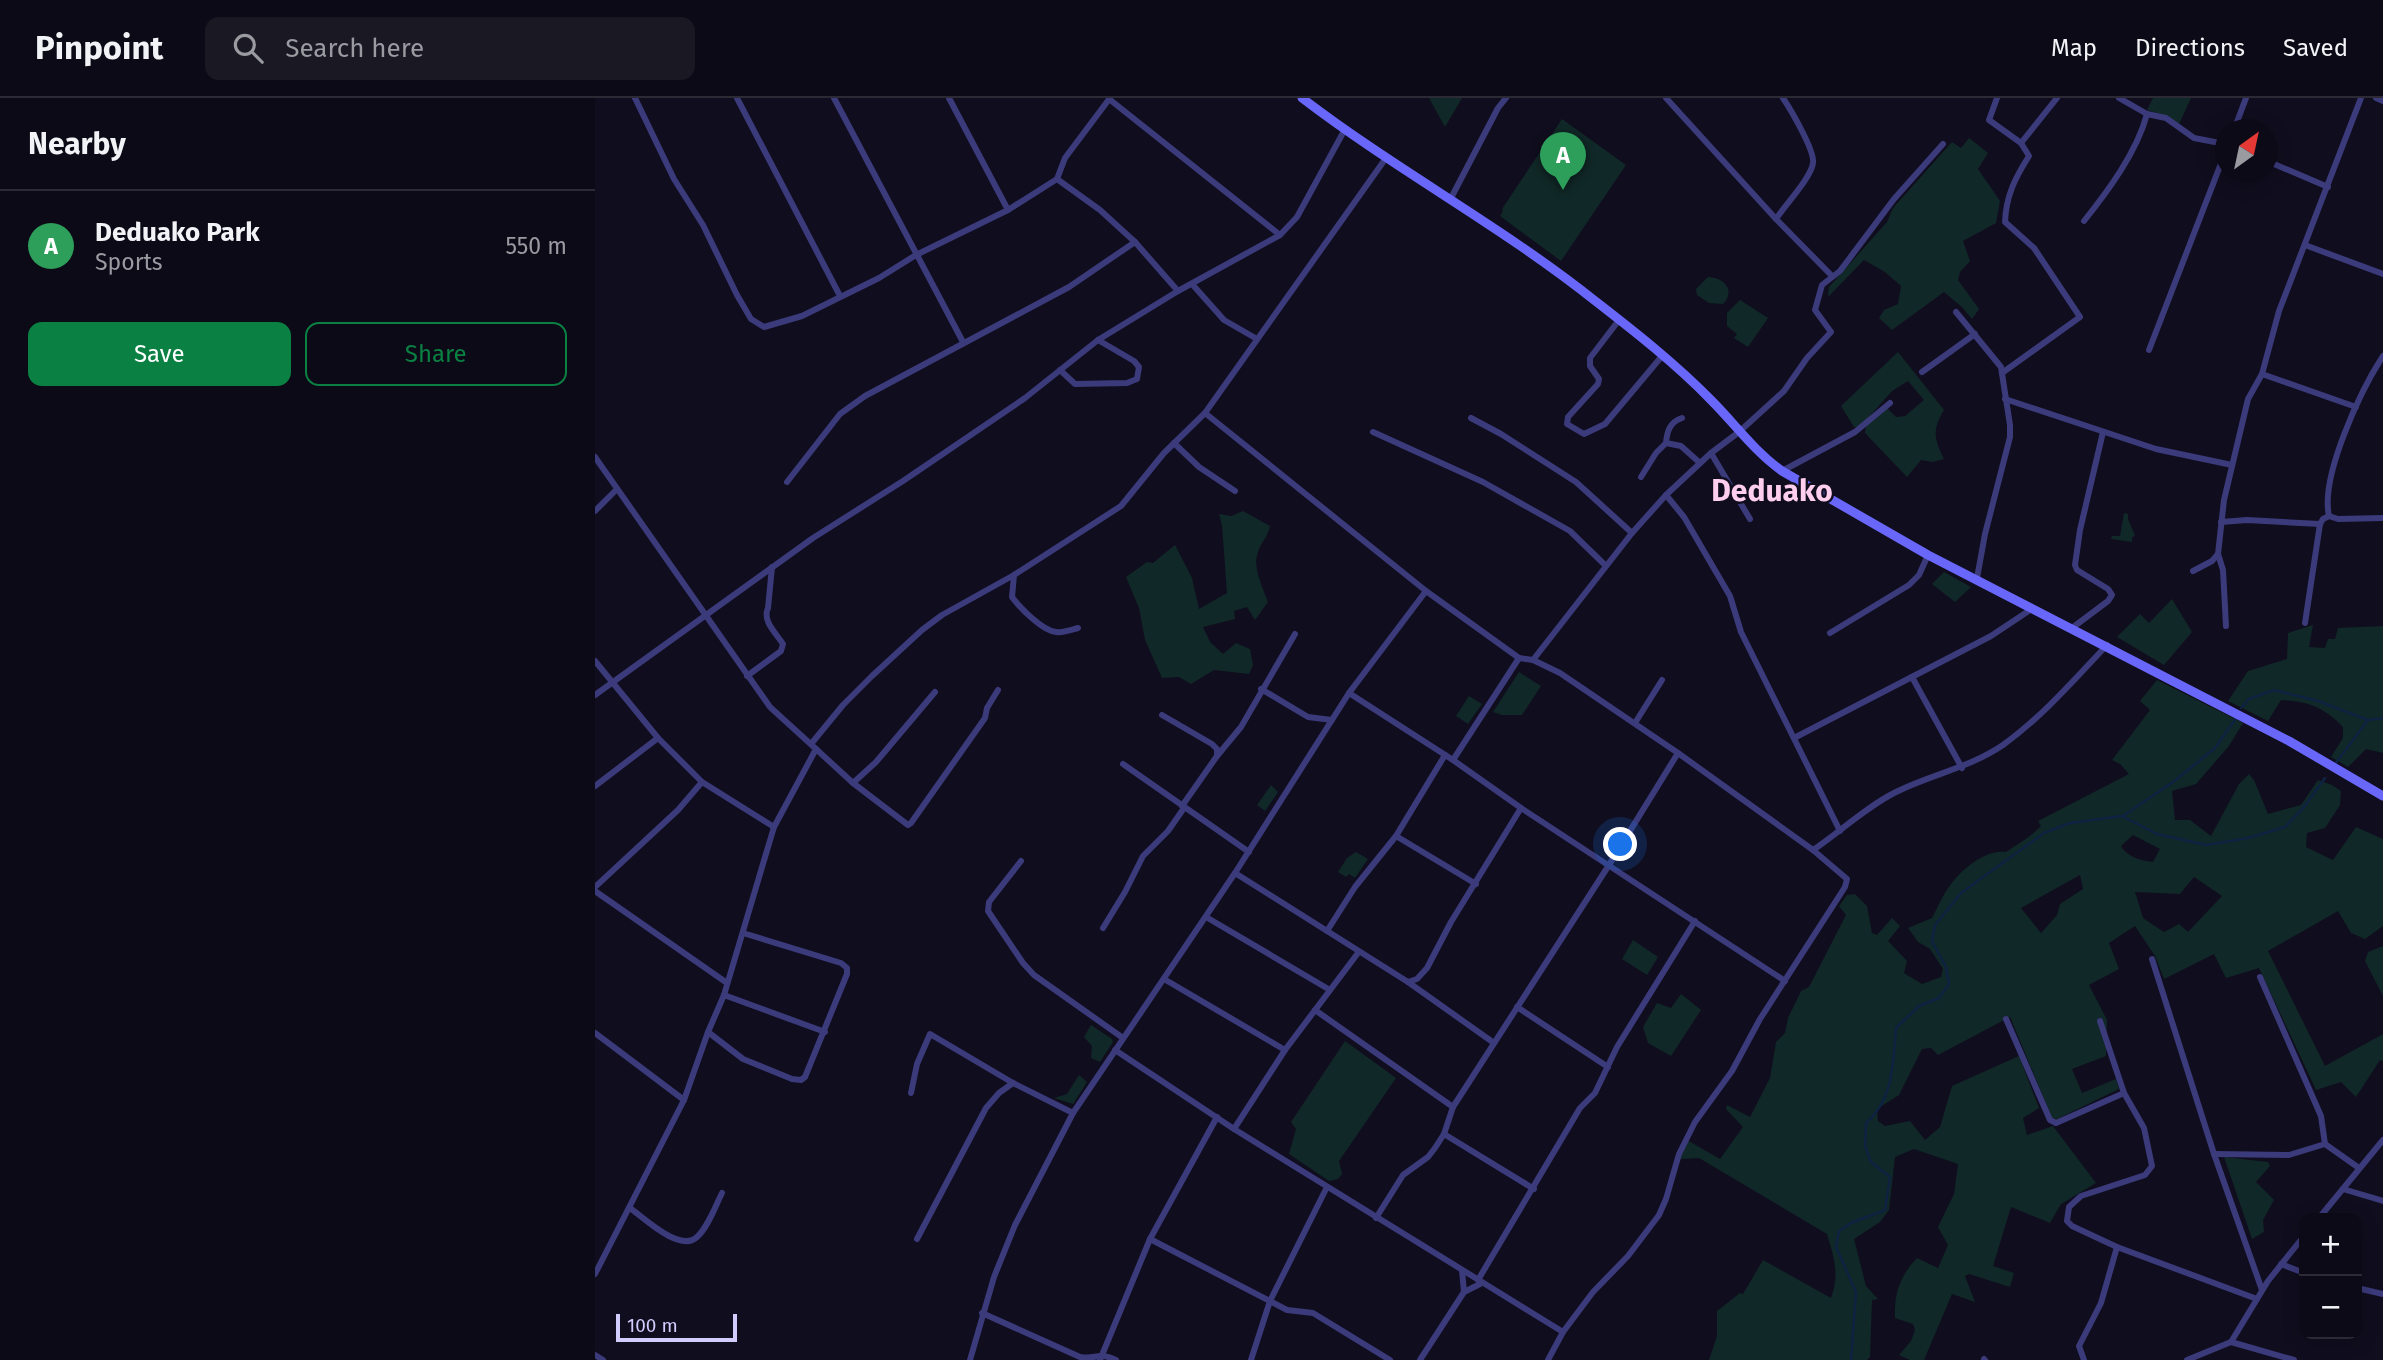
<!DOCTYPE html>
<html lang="en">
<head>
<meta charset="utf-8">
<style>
	body { margin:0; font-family:"Fira Sans",sans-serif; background:#1a1823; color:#f1f3f6 }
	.controls { position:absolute; right:21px; bottom:21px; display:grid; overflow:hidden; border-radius:14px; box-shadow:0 4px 18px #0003 }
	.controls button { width:63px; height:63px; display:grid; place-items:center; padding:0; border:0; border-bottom:2px solid #2c2b35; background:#0c0a16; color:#f1f3f6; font:35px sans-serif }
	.compass { position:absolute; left:1620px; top:21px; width:63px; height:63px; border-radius:50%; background:#0c0a16; box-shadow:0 4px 18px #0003; rotate:33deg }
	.scale { position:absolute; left:21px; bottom:18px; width:121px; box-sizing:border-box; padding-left:7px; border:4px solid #d1ccfd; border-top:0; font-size:19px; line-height:24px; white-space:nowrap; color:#d1ccfd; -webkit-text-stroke:5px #100d1e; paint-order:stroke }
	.you { position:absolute; left:1026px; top:747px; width:24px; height:24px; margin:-18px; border:5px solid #fff; border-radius:50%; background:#1a73e8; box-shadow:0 0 0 10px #1a73e833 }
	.badge { display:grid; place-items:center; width:46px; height:46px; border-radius:50%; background:#0b8043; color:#fff; font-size:23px; font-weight:700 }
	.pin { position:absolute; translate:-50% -58px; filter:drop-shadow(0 2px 4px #0008) }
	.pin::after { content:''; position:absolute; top:37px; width:24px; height:21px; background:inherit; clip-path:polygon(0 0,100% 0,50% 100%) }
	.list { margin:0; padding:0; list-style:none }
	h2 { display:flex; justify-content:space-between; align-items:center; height:91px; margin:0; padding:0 28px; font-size:30px }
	h2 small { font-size:23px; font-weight:400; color:#9a9aa1 }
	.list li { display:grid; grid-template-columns:46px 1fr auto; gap:21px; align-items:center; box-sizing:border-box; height:112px; padding:0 28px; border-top:2px solid #2c2b35 }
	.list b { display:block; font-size:26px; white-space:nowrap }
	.list p { margin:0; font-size:23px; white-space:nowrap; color:#9a9aa1 }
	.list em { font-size:23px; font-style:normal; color:#9a9aa1 }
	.actions { display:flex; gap:14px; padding:21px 28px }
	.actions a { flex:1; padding:16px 0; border:2px solid #0b8043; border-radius:14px; text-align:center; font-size:24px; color:#0b8043 }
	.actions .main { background:#0b8043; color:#fff }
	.icon { flex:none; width:38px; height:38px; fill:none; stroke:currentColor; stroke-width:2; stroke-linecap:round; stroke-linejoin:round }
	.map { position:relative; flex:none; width:1788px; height:1262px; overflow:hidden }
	header { display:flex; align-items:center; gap:42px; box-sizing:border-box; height:98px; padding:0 35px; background:#0c0a16; border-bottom:2px solid #2c2b35 }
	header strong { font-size:33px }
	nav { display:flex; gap:38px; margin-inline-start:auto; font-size:24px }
	.search { width:490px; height:63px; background:#1a1823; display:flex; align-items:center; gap:18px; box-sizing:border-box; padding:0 24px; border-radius:14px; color:#9a9aa1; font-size:26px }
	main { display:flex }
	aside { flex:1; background:#0c0a16 }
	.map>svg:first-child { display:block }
	.green { fill:#102827; fill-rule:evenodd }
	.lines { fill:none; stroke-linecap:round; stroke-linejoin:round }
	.stream { stroke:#0e2242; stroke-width:2.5 }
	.street { stroke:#3b3a7b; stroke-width:6 }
	.secondary { stroke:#6967f9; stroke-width:9 }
	.labels { text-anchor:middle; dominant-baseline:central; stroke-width:5; stroke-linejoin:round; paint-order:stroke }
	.district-label { font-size:30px; font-weight:bold; fill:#fdceed; stroke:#100d1e }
</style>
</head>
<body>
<header>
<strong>Pinpoint</strong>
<div class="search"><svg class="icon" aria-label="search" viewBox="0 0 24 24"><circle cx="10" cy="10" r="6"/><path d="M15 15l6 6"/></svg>Search here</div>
<nav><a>Map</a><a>Directions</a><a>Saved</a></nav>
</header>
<main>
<aside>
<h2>Nearby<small></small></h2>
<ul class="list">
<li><span class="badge" style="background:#2e9e5b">A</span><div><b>Deduako Park</b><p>Sports</p></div><em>550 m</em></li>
</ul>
<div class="actions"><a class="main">Save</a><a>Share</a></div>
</aside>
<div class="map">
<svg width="1788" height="1262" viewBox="0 0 1788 1262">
	<rect width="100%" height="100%" fill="#100d1e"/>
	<!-- green -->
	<g class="green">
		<path d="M834,0h33l-17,29z"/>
		<path d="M1558,0h38l-12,26 -12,-8 -20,-6z"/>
		<path d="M967,21l64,46 -65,96 -61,-45 3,-5 -1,-2z"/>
		<path d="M1374,40l19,15 -10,16 22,32 -4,22 -33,18 7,20 -10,11 -2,8 21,29 -7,10 -10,-12 -18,-15 -52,38 -13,-12 5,-8 14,-6 3,-18 -16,-14 -21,-12 -36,37 1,-10 58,-65 6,-14 59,-66 9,6z"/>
		<path d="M1113,179c16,0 28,14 15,27l-14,-1 -12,-8 -1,-6z"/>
		<path d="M1145,202l28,18 -20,29 -14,-9 3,-4 -10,-8v-13z"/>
		<path d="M1303,254l46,58c-12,20 -10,28 0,49l-12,3 -11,-2 -14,17 -42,-44 1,-8 21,-17 9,9 9,-1 19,-16 -16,-19 -16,10 -32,36h-6l-13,-21z"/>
		<path d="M648,413l27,15c-2,11 -9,16 -12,26 -6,14 5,36 10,50l-13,18 -8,-13 -13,4 1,8 -32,8 7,15 13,12 13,-11 14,6 3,16 -4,9 -35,-4 -23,14 -12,-7 -17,1 -17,-38 -6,-32 -13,-31 21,-15 6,1 22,-18 17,33 7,31 28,-16 -5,-68 -3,-11 12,2z"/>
		<path d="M1529,415l4,1v5l7,16 -3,3v4l-21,-3 1,-3h8z"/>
		<path d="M1349,474l27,15 -16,15 -23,-18z"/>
		<path d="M1577,501l20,33 -28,33 -47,-28 23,-23 9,9z"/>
		<path d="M1718,527l-4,22 16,1 3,-9h7l3,-11 45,-2v127l-17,-4 -18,18 -17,-10 12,-19v-11c-18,-19 -35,-26 -62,-27l-13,21 -40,-20 20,-30 39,-12 1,-26z"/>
		<path d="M924,574l22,14 -19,29h-20l-9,-3z"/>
		<path d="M1562,582l86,43 -14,23 -33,38 -24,7 3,29h15l21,16 28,-52 10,-10 5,6 14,34 33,-9 17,-25 14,5 9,6 -1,14 -15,23 -18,5 -1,14 27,13 23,-33 27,12v87l-18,13 -14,-6 -13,-22 -70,40 57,115 58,-32v27l-3,-1 -24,37 -15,-15 -25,8 -57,-122 -33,10 -12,-24 -50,25 -9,-23 -20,-30 -26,17 10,26 -30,16 18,35 -1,36 -34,13 10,24 34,-14 3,10 -62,30 -5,-1 -42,-101 -72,38 -7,-7 -9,1 -23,46 -22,14 1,12 7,5 25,-5 15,19 15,-13 12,-41 67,-30 20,52 -16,10 4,17 26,-9 43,57 -35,21 -11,19 -39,-16 -18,59 21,7 -4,14 -41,-13 -4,2 10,26 -23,-8 -28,66h-14l-11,-5 12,-14 4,-11 -2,-6 -18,-6c-1,-25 5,-42 22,-60l21,10 10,-23 -10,-18 16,-33 4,-30 -44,-15 -19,8 -6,53 -9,12 -26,17 12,47 12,13 -6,1 -2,57 -3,3h-158l8,-24v-25l23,-18 3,1 20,-34 68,38c9,-24 3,-40 -4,-64l-128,-76 -19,1 7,-19 33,19 23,-32 -17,-18 1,-4 23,12 20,-39 6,-36 9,-9 3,-15 13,-27 8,-4 37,-72 -7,-9 8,-11 8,-1 12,12 5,27 5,2 15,-17 8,8 -12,15 19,20 -3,12 18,11 19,-7 2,-8 -13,-20 -12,-7 -10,-14 24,-10c6,-11 11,-24 19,-34 11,-15 35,-35 55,-32 13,-9 24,-15 35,-26l-3,-5 91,-47 -9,-10 -8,-4 38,-50 -10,-9zM1538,737l27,14 -7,13c-13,-2 -26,-5 -32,-16zM1485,777l3,14 -23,15 -3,11 -16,18 -20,-25zM1599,779l28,19 -34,36 -9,-8 -15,8 -21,-14 -8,-26 45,2z"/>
		<path d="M874,598l13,8 -14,20 -12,-8z"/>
		<path d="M676,687l7,7 -13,19 -8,-6z"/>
		<path d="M761,754l12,7 -13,19 -6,-4 -3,3 -8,-5 9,-14z"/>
		<path d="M1038,842l25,17 -11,18 -25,-16z"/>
		<path d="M1788,848v50l-18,-35 3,-9z"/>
		<path d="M1086,896l20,16 -30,46 -23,-13 -5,-16 14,-24 14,5z"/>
		<path d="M496,927l21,14 1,3 -13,20 -9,-4 1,-12 -8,-9z"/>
		<path d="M750,943l51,37 -57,83 3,13 -4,5 -9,2 -40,-27 7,-25 -5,-7z"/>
		<path d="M484,977l8,7 -14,22 -19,-6 13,-4z"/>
		<path d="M1629,1059l44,5 2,4 -14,16 18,18 -11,20 1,12 -12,7z"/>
	</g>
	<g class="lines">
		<!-- stream -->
		<g class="stream">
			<path d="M1646,610l8,-9 25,-9 44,11 50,19"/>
			<path d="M1740,666l33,-44 15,-2"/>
			<path d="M1528,718l50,-34 42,-34 21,-30"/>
			<path d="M1256,1262l5,-68 -20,-45 3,-16 12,-8 34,-13 5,-33 -19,-15 -6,-16 1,-23c28,-24 27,-61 30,-95l23,-22 20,-8 10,-14 -3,-17 -14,-26 3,-16 26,-32 83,-60 26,-10 52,-7 35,18 49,11 42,-7 37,-11 19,-20 21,-29"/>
		</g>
		<!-- street -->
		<g class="street">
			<path d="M40,0l39,81 29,46 34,70 14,24 13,8 38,-11 77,-38 37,-23 92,-45 49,-31 8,-21 45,-60"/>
			<path d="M142,0l103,198"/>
			<path d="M239,0l129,244"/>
			<path d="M354,0l59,112"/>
			<path d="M1071,0l110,121 56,57"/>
			<path d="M1402,0l-8,22 32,23 36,-45"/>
			<path d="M1524,0l28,16 19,4 28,20 31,6"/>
			<path d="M1781,0l7,3"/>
			<path d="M514,1l171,136"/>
			<path d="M1639,32l12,-32"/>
			<path d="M1672,63l61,26"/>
			<path d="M462,81l43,31 35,32 43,49"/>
			<path d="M855,102l48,-92 8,-10"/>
			<path d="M1181,121c9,-14 35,-41 37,-56 2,-12 -22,-53 -30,-65"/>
			<path d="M1489,123c24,-30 53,-69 63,-107"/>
			<path d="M1710,147l78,29"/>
			<path d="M597,186l32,36 33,19"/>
			<path d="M1361,214l45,55 9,58v12l-25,97 -8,44"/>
			<path d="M1024,222l-29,38v8l9,13 -1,5 -30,33 -1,7 17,10 21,-10 57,-68"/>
			<path d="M1554,252l76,-197"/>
			<path d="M465,272l15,14 52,-1 10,-4 2,-12 -5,-6 -36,-21"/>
			<path d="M1327,274l53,-38"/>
			<path d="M1407,275l78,-56 -46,-69 -29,-26c1,-26 10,-44 24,-66l-8,-13"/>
			<path d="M1667,276l94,33"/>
			<path d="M1410,301l151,50 76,16"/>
			<path d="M876,320l30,16 75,48 56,51"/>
			<path d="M778,334l110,50 87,49 36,35"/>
			<path d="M579,345l25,24 36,24"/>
			<path d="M1071,345c1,-12 4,-21 16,-25"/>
			<path d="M1116,355l39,66"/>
			<path d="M0,359l175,250 46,42 -42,78 -50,168 -16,37 -24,68 -89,174"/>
			<path d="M1187,373l73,-39 35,-29"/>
			<path d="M1046,379l15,-24 10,-10 15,3 19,17"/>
			<path d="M192,384l53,-68 25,-18 204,-109 66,-45"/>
			<path d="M1071,397l18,22 46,79 11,36 99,199"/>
			<path d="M0,413l21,-21"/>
			<path d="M1734,418c-9,-40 32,-126 54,-160"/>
			<path d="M1626,424l26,-2 73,4"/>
			<path d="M1623,456l5,16 3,56"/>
			<path d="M1598,473l19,-10 6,-7 6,-54 24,-101 14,-25 17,-63 82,-213"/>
			<path d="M831,493l93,67 14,2 27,13 118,80 135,97 34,29 -2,8 -85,132 -28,52 -37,51 -16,32 -13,45 -7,16 -31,41 -35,36 -30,40 -15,28"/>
			<path d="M1710,525l15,-99 3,-5 6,-3 9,3 45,-1"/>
			<path d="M483,530c-7,2 -14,5 -22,4 -13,-1 -36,-24 -44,-35l2,-22 107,-69 43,-53 41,-40"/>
			<path d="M1477,530l36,-27 4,-6 -4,-6 -31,-19 -2,-5 5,-35 23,-98"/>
			<path d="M1235,535l79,-48 10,-10 9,-20"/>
			<path d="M938,562l99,-127 34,-38 45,-42 28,-21 45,-41 23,-33 24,-26 -16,-22 7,-25 18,-14 54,-72 49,-55"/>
			<path d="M0,563l63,77 44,44 72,45"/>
			<path d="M152,578l34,-25 2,-7c-7,-11 -21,-23 -15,-36l4,-41"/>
			<path d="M1317,579l50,91"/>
			<path d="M666,591l47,28 24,3"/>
			<path d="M754,595l104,67 68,48 264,173"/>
			<path d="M0,597l218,-157 90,-57 122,-83 73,-58 80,-49 102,-56 17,-18 47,-86"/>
			<path d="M567,617l50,29 5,5v7l-35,50"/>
			<path d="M1040,625l27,-43"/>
			<path d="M1199,640l197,-102 42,-28"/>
			<path d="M216,646l32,-39 29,-29 50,-46 20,-15 72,-40"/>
			<path d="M221,651l37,34 55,42 3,-2 74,-105 2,-10 11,-18"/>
			<path d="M622,658l24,-29 54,-93"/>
			<path d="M858,662l66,-102"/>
			<path d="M528,666l126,88"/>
			<path d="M258,685l23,-21 59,-70"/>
			<path d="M0,688l63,-48"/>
			<path d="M801,738l80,48"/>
			<path d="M1218,752c28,-19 53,-43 83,-58 36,-18 73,-24 107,-47 39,-28 71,-65 104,-100"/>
			<path d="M426,763l-32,41 -1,9 35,52 11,12 89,63"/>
			<path d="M640,775l173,109 86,61"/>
			<path d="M0,789l83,-77 24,-28"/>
			<path d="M0,793l132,92"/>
			<path d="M611,819l124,73"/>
			<path d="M508,830l22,-36 18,-36 25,-25 16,-23"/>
			<path d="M732,833l28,-44 41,-51 49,-81"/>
			<path d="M1557,861l62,195 48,136"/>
			<path d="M569,881l121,71"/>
			<path d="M813,884l9,-3 10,-11 24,-46 70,-114"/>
			<path d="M129,897l101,37"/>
			<path d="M922,909l91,60"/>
			<path d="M720,912l138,97"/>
			<path d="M1411,921l44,101 6,3 68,-30"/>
			<path d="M1505,923l24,72 20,35 8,38 -7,9 -64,21 -12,11 -2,14 5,5 45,21 140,52"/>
			<path d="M113,934l35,27 49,20 9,1 4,-3 42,-103v-6l-6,-5 -98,-30"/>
			<path d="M0,935l89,67"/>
			<path d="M520,952l119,79 329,203"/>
			<path d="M316,995l6,-29 13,-30 83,49 60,30"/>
			<path d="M639,1031l51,-79 73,-97"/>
			<path d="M849,1036l90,55"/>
			<path d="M1730,1046l34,24"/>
			<path d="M1619,1056l75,1 36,-11 -4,-28 -61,-139"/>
			<path d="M1748,1091l40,12"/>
			<path d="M35,1110c14,10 50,45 67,29 11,-10 18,-30 25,-44"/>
			<path d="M781,1120l27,-43 25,-18 7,-9 9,-14 9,-27 156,-242 69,-112"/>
			<path d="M1724,1120l64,-78"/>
			<path d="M322,1141l69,-131 13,-15 14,-10"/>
			<path d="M555,1141l137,71 26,3 77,47"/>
			<path d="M1686,1166l23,9"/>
			<path d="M867,1172l2,22"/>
			<path d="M883,1182l102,-172 15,-15 22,-46 78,-126"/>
			<path d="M1762,1190l26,6"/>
			<path d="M387,1215l98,44c17,3 16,-6 36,3"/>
			<path d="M1636,1244l37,-61 36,-45"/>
			<path d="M0,1257l8,5"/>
			<path d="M1389,1261l1,1"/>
			<path d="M375,1262l24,-83 21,-52 58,-112 162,-240 114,-180 77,-102 -221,-178 181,-255"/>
			<path d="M505,1262l50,-121 67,-122"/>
			<path d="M656,1262l19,-59 57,-114"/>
			<path d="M825,1262l44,-68 18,-9"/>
			<path d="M1489,1262l-5,-14 22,-43 16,-56"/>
			<path d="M1592,1262l44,-18 63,18"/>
		</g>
		<!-- secondary -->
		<path class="secondary" d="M707,0c94,72 199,128 292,202 40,31 82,64 117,100 24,24 43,51 71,71l146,84 361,186 94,55"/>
	</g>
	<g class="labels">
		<!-- district labels -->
		<g class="district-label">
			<text x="1177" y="393">Deduako</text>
		</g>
	</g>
</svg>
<div class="controls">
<button>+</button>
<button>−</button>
</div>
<svg class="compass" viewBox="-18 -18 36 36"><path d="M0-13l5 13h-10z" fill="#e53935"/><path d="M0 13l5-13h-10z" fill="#9a9aa1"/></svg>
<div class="scale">100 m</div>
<div class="you"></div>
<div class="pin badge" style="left:968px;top:92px;background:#2e9e5b">A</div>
</div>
</main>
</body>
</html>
